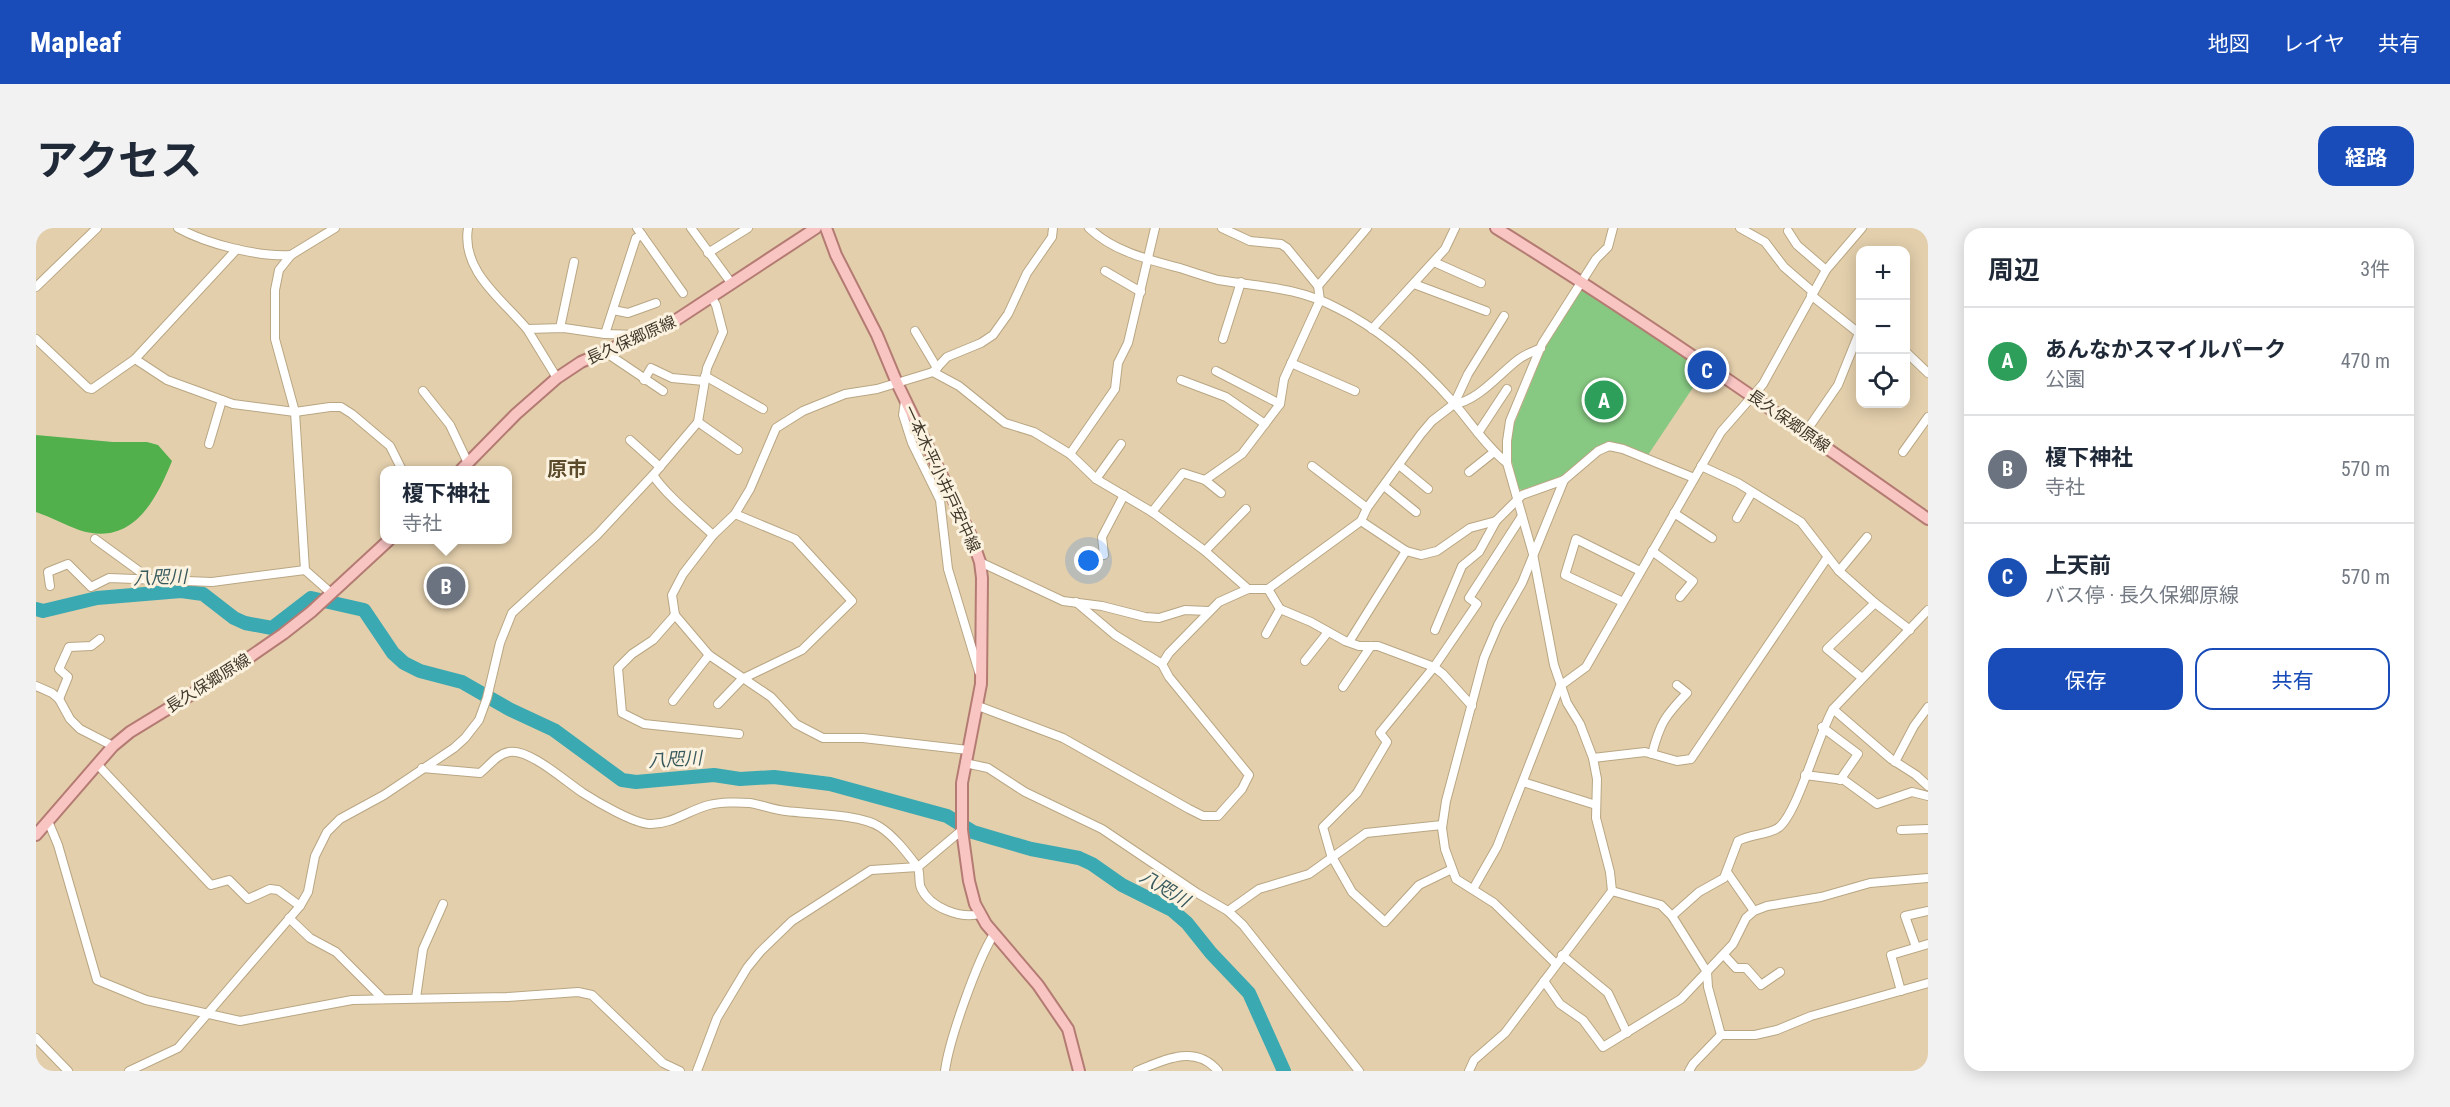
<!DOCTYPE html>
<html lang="ja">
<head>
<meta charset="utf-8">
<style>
	body { margin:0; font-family:"Roboto Condensed","Noto Sans JP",sans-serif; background:#f2f2f3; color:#1f2937 }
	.controls { position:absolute; right:18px; top:18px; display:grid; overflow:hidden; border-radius:12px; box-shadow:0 3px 15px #0003 }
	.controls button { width:54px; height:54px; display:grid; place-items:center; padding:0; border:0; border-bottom:2px solid #e0e1e3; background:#fff; color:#1f2937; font:30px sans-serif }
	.you { position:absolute; left:1053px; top:333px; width:21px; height:21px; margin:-15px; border:4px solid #fff; border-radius:50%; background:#1a73e8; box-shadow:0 0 0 9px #1a73e833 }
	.badge { display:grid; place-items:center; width:39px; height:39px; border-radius:50%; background:#194cb8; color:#fff; font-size:20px; font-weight:700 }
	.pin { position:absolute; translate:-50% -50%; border:3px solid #fff; box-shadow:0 2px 6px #0006 }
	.popup { position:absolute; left:344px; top:238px; width:132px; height:78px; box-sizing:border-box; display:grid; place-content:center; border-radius:12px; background:#fff; filter:drop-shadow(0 2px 4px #0005); font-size:20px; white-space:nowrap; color:#747a83 }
	.popup b { font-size:22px; color:#1f2937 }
	.popup::after { content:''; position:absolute; left:50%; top:100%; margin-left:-12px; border:12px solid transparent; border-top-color:#fff }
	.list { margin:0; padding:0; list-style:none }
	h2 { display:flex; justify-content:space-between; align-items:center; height:78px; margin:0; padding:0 24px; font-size:26px }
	h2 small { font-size:20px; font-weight:400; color:#747a83 }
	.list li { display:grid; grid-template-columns:39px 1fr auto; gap:18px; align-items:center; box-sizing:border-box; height:108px; padding:0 24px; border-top:2px solid #e0e1e3 }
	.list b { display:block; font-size:22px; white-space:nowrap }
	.list p { margin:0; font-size:20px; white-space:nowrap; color:#747a83 }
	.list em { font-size:20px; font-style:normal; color:#747a83 }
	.actions { display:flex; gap:12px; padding:18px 24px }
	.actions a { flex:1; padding:14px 0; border:2px solid #194cb8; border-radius:18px; text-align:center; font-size:21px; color:#194cb8 }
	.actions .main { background:#194cb8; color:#fff }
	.icon { flex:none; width:33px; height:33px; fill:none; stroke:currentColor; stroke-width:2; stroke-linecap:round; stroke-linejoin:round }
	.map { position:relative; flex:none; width:1892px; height:843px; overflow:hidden; border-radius:18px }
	header { display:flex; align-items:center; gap:36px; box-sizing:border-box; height:84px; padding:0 30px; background:#194cb8; color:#fff }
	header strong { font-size:28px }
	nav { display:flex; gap:33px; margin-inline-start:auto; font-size:21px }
	.intro { display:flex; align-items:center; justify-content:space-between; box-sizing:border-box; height:144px; padding:0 36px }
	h1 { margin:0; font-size:42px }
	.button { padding:15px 27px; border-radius:18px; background:#194cb8; color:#fff; font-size:21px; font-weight:700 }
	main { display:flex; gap:36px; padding:0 36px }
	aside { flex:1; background:#fff; border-radius:18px; box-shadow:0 3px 15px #0003 }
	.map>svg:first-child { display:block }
	.green { fill:#87c982 }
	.forest { fill:#51b04c }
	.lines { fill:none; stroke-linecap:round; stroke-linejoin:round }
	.river { stroke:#3aa9b2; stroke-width:14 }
	.minor-casing { stroke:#b9a683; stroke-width:10 }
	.major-casing { stroke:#b47b73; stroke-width:14 }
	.minor { stroke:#fff; stroke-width:8 }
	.major { stroke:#f8c5c3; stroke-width:10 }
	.labels { text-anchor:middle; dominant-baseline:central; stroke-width:6; stroke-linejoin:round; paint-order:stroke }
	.street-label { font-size:16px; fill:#40382a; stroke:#fcf2e0 }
	.water-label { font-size:18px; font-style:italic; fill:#395a5d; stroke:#fcf2e0 }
	.quarter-label { font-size:20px; font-weight:bold; fill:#5c4c2c; stroke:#fcf2e0 }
</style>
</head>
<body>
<header>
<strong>Mapleaf</strong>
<nav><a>地図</a><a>レイヤ</a><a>共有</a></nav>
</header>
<div class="intro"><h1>アクセス</h1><a class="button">経路</a></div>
<main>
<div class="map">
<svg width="1892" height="843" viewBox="0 0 1892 843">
	<rect width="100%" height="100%" fill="#e3cfac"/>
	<!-- green -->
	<path class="green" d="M1547,58l123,82 -58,87 -26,-11 -8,-1 -16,4 -38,30 -38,13 -4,-1 -9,-41 2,-16 40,-98z"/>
	<!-- forest -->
	<path class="forest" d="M0,207l77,7h34l11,3 14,16c-17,42 -41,86 -93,69 -14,-5 -28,-13 -43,-18z"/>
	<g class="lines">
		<!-- river -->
		<path class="river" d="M0,381l7,2 54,-13 84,-7 22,3 31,24 11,5 27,5 39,-30 53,12 29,43 11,10 16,8 42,11 47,27 45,21 68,50 14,2 78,-7 26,4 34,-2 56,7 117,32 26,16 20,6 38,11 48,9 13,6 30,21 50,25 15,13 24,30 38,40 35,78"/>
		<!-- minor casing -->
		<g class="minor-casing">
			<g id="minor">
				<path d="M142,0c29,16 80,29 113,27"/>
				<path d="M432,0c-7,43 34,71 59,101l37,-1 41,6 34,1"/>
				<path d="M601,0l46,65"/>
				<path d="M655,0l41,56"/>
				<path d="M1053,0c25,24 61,32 94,41 12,4 24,8 35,11 43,7 79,7 119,28 45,22 83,57 116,94 18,21 33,44 54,61"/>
				<path d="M1704,0l25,14 19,25 29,25"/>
				<path d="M1752,3l9,14 29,25"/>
				<path d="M672,25l40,-25"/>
				<path d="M1398,34l47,21"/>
				<path d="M1069,43l36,21"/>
				<path d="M1378,56l72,27"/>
				<path d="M1282,58l49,-58"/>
				<path d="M0,59l61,-59"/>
				<path d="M1775,67l49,39"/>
				<path d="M577,82l15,3 28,-10"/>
				<path d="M524,100l14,-66"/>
				<path d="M491,101l30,49"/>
				<path d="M1336,101l73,-80 10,-21"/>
				<path d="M879,103l22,37"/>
				<path d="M569,106l31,-96 6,-3"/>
				<path d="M0,111l52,49 4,1 43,-30 102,-110"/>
				<path d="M1187,111l18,-57"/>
				<path d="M572,122l3,6 52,35"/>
				<path d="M1870,124l22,21"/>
				<path d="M99,131l32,21 66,24 62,8 35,-5h11l11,7 38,32 12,24"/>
				<path d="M1255,135l64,28"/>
				<path d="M1180,143l64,33"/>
				<path d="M897,144l26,14 46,37 29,9 36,22 26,25 56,33 53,39 43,38"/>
				<path d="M669,148l58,33"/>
				<path d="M608,152l7,-12 21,10 32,3"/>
				<path d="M1145,152l45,17 39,27"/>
				<path d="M387,163l27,34 18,38"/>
				<path d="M869,173l-2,14 9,28 28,57 8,69 31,103"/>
				<path d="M1418,176c23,-2 47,-32 65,-45 7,-5 15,-8 22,-11"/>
				<path d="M662,194l40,28"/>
				<path d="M1442,205l29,-44"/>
				<path d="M1769,205l33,-48 21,-52"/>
				<path d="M594,212l30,27"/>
				<path d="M173,216l13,-44"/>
				<path d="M1867,224l25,-35"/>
				<path d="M1034,226l45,-65 3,-26 10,-20 27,-115"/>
				<path d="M1363,237l29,24"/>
				<path d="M1276,238l55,42"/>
				<path d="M1665,238l37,17 63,39 38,49 36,32 35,27"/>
				<path d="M1433,244l25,-20"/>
				<path d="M617,247c13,20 42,43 60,60"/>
				<path d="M1060,251l25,-35"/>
				<path d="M1169,252l37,-26 38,-50 4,-25 36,-79 -2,-14 -31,-38 -6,-4 -31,-3 -28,-13"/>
				<path d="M1348,258l32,26"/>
				<path d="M1116,284l31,-39 22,7 16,13"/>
				<path d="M1638,285l38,25"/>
				<path d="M1701,290l15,-26"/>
				<path d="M1325,293l45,30 15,4 16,-4 33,-23 26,-7 26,-26 42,-15 34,-29 11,-5 14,3 71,29"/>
				<path d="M59,311l55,40"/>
				<path d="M1169,323l41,-42"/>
				<path d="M1616,323l41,30 -13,16"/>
				<path d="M1068,327l-2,-18 22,-42"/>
				<path d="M944,334l83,39 39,5 43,11 14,1 26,-8 23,1"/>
				<path d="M1803,343l28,-34"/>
				<path d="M14,358l-2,-14 20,-8 23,23 18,-9 103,4 93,-12"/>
				<path d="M1232,361l12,20 31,13 34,19 14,5h19l56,21 9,7 29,32"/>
				<path d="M295,365l-26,-23 -10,-158 -20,-73v-49l4,-20 12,-15 44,-27"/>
				<path d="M1040,374l39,33 47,29"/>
				<path d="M1587,374l-58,-27 11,-36 64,32"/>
				<path d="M639,387l-22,25 -21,14 -14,14 4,45 22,11 95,10"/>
				<path d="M1399,402l27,-64 17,-14 17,-31"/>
				<path d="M1230,406l14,-25"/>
				<path d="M1313,414l57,-91"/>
				<path d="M1269,433l23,-29"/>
				<path d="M1826,450l-35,-29 48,-46"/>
				<path d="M0,458l16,7 7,6 11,20 10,10 33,17"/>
				<path d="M1307,459l28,-41"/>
				<path d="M23,471l9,-22 -9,-8 10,-22 22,-1 9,-7"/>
				<path d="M637,473l36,-46"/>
				<path d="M682,476l24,-25 60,-29 50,-49 -57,-62 -60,-25"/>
				<path d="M942,478l85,32 126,71 14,7h15l24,-27 7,-14 -80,-98 -7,-13 7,-11 50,-51 29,-13h20l93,-68 6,-13 54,-74 11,-13 22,-17 14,-30 36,-58"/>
				<path d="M1797,481l58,50 25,16 12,11"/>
				<path d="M1786,499l36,27 -18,26"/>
				<path d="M932,522l-105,-12h-40l-27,-14 -25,-27 -62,-42 -34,-40 -3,-20 11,-21 30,-39 22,-21 15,-25 26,-61 27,-17 42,-17 32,-5 56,-17 14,-15 34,-14 12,-8 15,-21 19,-41 25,-36 1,-9"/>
				<path d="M1616,526c8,-31 13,-38 35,-61l-10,-8"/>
				<path d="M1557,530l52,-6 32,9 14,-2 136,-201"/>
				<path d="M1859,534l19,-36 14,-19"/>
				<path d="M929,535l23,5 37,24 77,37 95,64 31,18 15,14 116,146"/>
				<path d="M61,536l114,121 18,-5 19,19 22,-10 8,1 22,16"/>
				<path d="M386,540l58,5c9,-7 17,-19 29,-21 20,-4 57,30 74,41 14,9 50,30 66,31 22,1 40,-14 60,-19 11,-3 30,-3 41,-2 12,2 24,7 36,8 23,3 75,3 94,16 14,9 27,26 37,39 4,6 1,16 4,22 9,20 40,31 59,26"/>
				<path d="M1769,547l39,5 33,24 35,-12 16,4"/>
				<path d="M1487,554l73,23"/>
				<path d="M12,593l10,24 39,135 49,20 94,21 112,-21 155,-3 71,-5 14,3 71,68 17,8"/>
				<path d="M1865,602l27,-1"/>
				<path d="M1416,641l-33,16 -34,37 -33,-30 -21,-37 -8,-28 34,-34 30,-51 -7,-9 54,-66 43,-63 -8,-6 53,-82"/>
				<path d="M1691,644l27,39"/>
				<path d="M1437,661l24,-42 63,-161 26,-19 135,-235 42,-48 63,-114 36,-42"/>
				<path d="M1576,663l49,14 11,11 35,56 1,15 13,48"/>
				<path d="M1192,683l31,-22 50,-15 57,-41 76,-8"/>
				<path d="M1636,688l27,-24 25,-14 14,-37c12,-7 29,-6 40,-13 19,-13 40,-93 55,-119l95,-99"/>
				<path d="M253,690l21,20 26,14 47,47"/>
				<path d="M1880,719l-11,-31 23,-5"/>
				<path d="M1526,727l46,38 19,40"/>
				<path d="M1688,727l12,13h10l15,17 19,-13"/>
				<path d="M1520,736l-62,-61 -38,-24 -11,-30 -3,-21 4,-27 38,-143 14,-33 24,-42 42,-103"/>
				<path d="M1508,753l16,23 23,16 20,27 78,-48 52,-55 13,-26 8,-7 13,-5 54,-9 49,-14 58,-5"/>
				<path d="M1865,763l-10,-36 37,-11"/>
				<path d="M380,770l7,-49 20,-45"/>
				<path d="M0,810l32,33"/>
				<path d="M93,843l49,-23 122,-142 8,-14 7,-36 12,-24 13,-13 44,-24 70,-47 11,-10 14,-18 8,-22 13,-55 12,-30 85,-78 56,-60 45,-53 9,-54 16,-36 -7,-27 -4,-7"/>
				<path d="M661,843l20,-53 30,-50 13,-16 32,-31 79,-51 47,-3 44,-37"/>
				<path d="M909,843c4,-31 32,-110 49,-137"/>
				<path d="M1101,843c28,-12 59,-27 81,0"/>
				<path d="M1433,843l5,-11 31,-27 107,-142 -2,-19 -14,-54 1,-39 -4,-21 -13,-34 -13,-21 -13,-38 -21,-111 -26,-91v-22l3,-20 32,-77 54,-85 12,-12 5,-19"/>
				<path d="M1653,843l4,-7 28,-29h34l22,-5 34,-14 117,-33"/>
			</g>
		</g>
		<!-- major casing -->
		<g class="major-casing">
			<g id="major">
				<path d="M790,0l10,27 41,80 20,48 74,153 9,26 2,16 -1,106 -19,99v47l7,51 6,23 11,20 52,61 30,44 11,42"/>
				<path d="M1460,0c148,92 290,191 432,291"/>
				<path d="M425,242l55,-56 41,-36 24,-16 92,-40 143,-94"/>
				<path d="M0,607l77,-89 17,-14 98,-60 55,-38 28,-22 78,-72"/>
			</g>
		</g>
		<!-- minor -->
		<use href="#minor" class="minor"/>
		<!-- major -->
		<use href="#major" class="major"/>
	</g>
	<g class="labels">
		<!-- street labels -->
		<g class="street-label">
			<text transform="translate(595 112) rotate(-24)">長久保郷原線</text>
			<text transform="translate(1753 193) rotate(35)">長久保郷原線</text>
			<text transform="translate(906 251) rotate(65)">一本木平小井戸安中線</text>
			<text transform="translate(172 455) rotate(-32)">長久保郷原線</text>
		</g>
		<!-- water labels -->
		<g class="water-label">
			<text transform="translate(124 349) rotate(-2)">八咫川</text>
			<text transform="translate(639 531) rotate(-3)">八咫川</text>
			<text transform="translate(1129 660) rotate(31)">八咫川</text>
		</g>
		<!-- quarter labels -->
		<g class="quarter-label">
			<text x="531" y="241">原市</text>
		</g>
	</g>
</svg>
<div class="controls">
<button>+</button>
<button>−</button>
<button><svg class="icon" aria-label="locate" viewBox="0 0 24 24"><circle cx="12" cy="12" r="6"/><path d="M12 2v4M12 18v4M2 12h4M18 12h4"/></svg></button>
</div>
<div class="you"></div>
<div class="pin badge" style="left:1568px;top:172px;background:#2e9e5b">A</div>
<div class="pin badge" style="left:410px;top:358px;background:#6b7280">B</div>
<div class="popup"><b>榎下神社</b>寺社</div>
<div class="pin badge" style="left:1671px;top:142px;background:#1a4fb4">C</div>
</div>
<aside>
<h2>周辺<small>3件</small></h2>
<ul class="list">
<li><span class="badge" style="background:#2e9e5b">A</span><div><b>あんなかスマイルパーク</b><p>公園</p></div><em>470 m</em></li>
<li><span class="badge" style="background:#6b7280">B</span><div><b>榎下神社</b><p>寺社</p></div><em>570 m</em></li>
<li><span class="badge" style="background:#1a4fb4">C</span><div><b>上天前</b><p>バス停 · 長久保郷原線</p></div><em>570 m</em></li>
</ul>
<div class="actions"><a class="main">保存</a><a>共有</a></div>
</aside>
</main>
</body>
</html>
